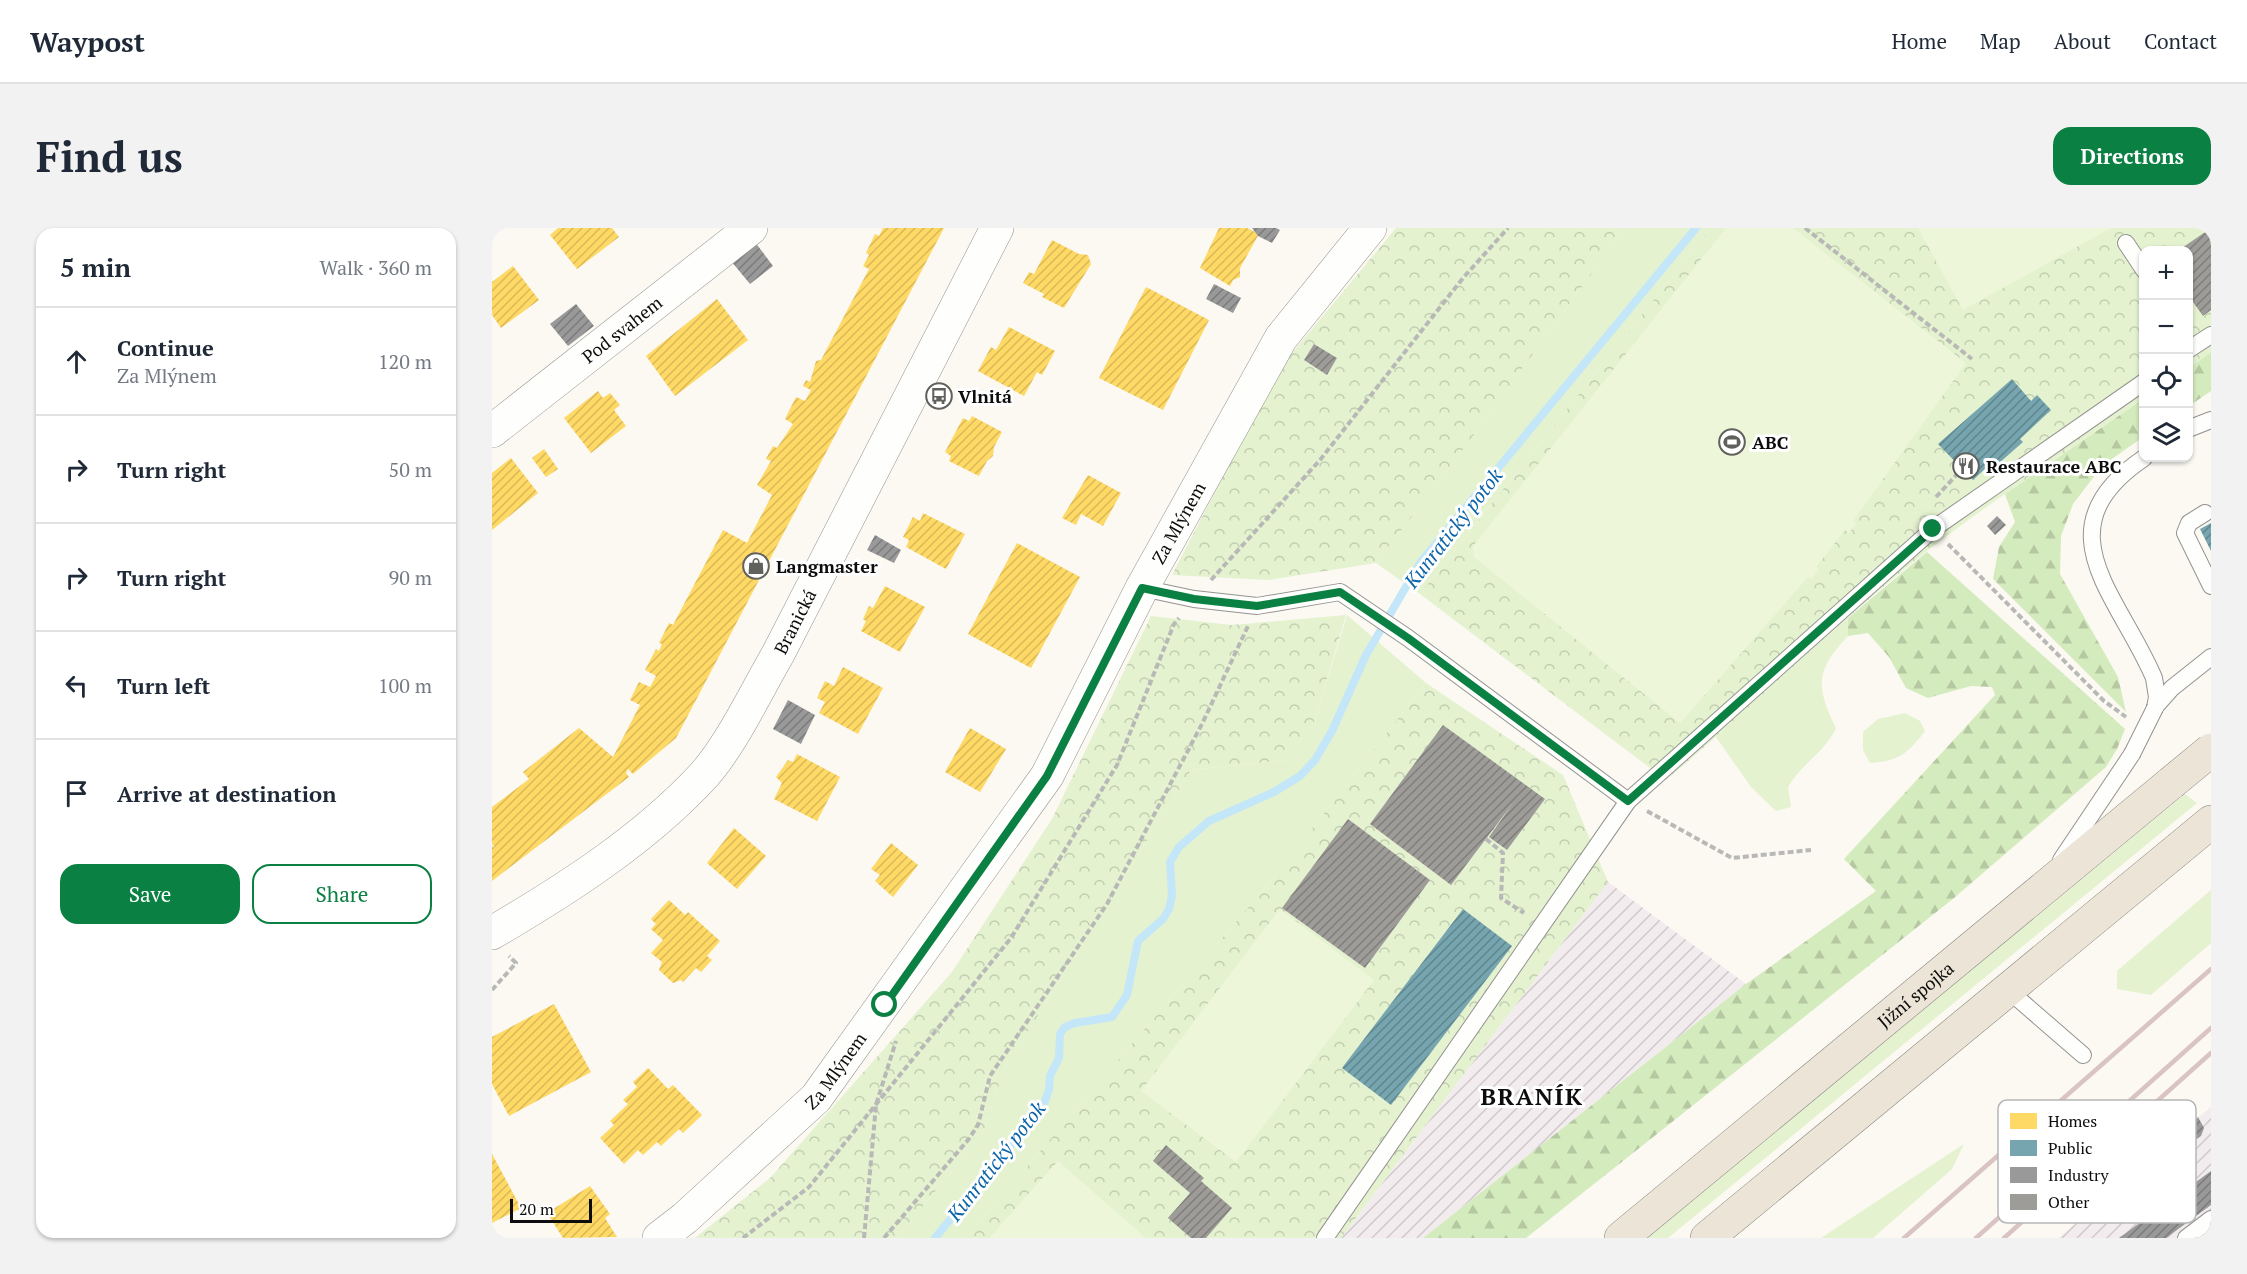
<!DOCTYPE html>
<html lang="en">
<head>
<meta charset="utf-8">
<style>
	body { margin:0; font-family:"PT Serif",serif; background:#f2f2f3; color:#1f2937 }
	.controls { position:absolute; right:18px; top:18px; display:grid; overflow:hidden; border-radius:12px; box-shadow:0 2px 4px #0004 }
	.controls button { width:54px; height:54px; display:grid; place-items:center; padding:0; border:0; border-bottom:2px solid #e0e1e3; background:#fff; color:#1f2937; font:30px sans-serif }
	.scale { position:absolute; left:18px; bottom:15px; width:82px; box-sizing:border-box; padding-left:6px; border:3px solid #0d0d0d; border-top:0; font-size:16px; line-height:21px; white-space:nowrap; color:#0d0d0d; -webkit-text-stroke:4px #fff; paint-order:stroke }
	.stop { position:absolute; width:18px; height:18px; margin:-14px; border:4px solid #0b8043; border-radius:50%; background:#fff }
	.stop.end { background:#0b8043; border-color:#fff; box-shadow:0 2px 6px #0008 }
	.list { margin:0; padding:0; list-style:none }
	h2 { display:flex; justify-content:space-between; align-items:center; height:78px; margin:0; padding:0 24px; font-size:26px }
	h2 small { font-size:20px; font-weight:400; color:#747a83 }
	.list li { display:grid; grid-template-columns:39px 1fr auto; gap:18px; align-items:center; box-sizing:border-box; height:108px; padding:0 24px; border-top:2px solid #e0e1e3 }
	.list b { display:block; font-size:22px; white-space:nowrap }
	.list p { margin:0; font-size:20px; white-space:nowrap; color:#747a83 }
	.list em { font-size:20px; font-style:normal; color:#747a83 }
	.actions { display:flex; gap:12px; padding:18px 24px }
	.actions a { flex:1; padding:14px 0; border:2px solid #0b8043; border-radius:18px; text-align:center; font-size:21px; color:#0b8043 }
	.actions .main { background:#0b8043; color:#fff }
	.icon { flex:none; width:33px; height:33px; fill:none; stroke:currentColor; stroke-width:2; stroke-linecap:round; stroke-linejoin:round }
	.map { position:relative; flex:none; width:1719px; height:1010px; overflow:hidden; border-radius:18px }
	header { display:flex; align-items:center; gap:36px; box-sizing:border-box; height:84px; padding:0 30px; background:#fff; border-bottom:2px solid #e0e1e3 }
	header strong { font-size:28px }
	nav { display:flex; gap:33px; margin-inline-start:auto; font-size:21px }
	.intro { display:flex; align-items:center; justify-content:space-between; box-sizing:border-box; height:144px; padding:0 36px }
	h1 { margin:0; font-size:42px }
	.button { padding:15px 27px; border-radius:18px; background:#0b8043; color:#fff; font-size:21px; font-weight:700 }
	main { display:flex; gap:36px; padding:0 36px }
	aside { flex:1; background:#fff; border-radius:18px; box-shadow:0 2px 4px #0004 }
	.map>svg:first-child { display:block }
	.industrial { fill:url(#industrial-furrows) }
	.grass { fill:#e4f2d0 }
	.forest { fill:url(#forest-firs) }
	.park { fill:url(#park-crowns); fill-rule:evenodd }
	.pitch { fill:#eef6da }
	.homes { fill:url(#homes-hatch) }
	.public { fill:url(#public-hatch) }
	.industry { fill:url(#industry-hatch) }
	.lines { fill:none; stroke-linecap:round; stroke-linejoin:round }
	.stream { stroke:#c4e6f9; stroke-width:8 }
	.building { fill:url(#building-hatch) }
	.service-casing { stroke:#949390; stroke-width:18 }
	.minor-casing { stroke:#949390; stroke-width:34 }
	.tertiary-casing { stroke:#949390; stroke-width:34 }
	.trunk-casing { stroke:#81817d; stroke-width:34 }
	.path { stroke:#b8b8b6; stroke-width:4; stroke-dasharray:6 3; stroke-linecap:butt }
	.service { stroke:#fefefd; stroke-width:16 }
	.minor { stroke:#fefefd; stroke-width:33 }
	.tertiary { stroke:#fefefd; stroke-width:33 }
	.trunk { stroke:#ece4d6; stroke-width:33 }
	.rail { stroke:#d9c3c3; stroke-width:4.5 }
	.service-bridge-casing { stroke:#949390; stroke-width:18; stroke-linecap:butt }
	.trunk-bridge-casing { stroke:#81817d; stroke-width:34; stroke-linecap:butt }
	.service-bridge { stroke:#fefefd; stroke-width:16 }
	.trunk-bridge { stroke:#ece4d6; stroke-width:33 }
	.route { stroke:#0b8043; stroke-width:8 }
	.labels { text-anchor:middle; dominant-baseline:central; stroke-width:6; stroke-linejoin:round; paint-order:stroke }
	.street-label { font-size:18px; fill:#0d0d0d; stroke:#fff }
	.poi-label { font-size:18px; font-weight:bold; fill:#0d0d0d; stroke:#fff; text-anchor:start }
	.water-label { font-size:20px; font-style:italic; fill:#0b64aa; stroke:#fff }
	.district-label { font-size:24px; font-weight:bold; letter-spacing:1.5px; fill:#0d0d0d; stroke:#fff }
	.key { fill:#fff; stroke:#b6b6b6; stroke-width:1.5 }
	.key-label { font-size:16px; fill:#0d0d0d }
</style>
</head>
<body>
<header>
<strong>Waypost</strong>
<nav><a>Home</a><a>Map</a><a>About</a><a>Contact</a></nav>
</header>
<div class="intro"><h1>Find us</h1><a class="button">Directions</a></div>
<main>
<aside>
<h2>5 min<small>Walk · 360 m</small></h2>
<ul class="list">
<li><svg class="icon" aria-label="ahead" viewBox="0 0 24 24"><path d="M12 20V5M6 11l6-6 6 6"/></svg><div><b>Continue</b><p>Za Mlýnem</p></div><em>120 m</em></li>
<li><svg class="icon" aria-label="right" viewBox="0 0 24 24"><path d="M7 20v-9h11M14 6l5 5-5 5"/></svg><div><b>Turn right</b></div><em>50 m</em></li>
<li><svg class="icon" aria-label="right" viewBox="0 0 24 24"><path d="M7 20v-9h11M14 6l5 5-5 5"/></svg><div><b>Turn right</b></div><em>90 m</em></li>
<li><svg class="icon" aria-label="left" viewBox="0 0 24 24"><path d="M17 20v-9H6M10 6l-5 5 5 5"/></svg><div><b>Turn left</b></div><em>100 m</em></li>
<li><svg class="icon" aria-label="arrive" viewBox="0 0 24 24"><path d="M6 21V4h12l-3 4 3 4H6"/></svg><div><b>Arrive at destination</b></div></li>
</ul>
<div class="actions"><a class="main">Save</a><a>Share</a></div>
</aside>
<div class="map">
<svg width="1719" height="1010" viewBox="0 0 1719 1010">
	<defs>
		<pattern id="industrial-furrows" width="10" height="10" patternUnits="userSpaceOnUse" patternTransform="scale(1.5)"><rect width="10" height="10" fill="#f3ecef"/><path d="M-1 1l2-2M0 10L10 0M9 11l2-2" fill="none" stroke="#cfc9cc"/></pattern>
		<pattern id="forest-firs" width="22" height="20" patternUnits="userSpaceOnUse" patternTransform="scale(1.5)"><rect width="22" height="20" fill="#d4ebbd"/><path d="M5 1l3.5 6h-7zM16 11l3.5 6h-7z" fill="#b5c8a1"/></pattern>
		<pattern id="park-crowns" width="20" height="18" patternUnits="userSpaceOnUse" patternTransform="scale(1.5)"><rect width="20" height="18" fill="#e4f2d0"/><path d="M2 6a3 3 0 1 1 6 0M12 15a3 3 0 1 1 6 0" fill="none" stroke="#c2ceb1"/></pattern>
		<pattern id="homes-hatch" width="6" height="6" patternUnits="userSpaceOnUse" patternTransform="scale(1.5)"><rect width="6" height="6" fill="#ffd966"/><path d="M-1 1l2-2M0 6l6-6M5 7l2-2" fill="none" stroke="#d9b957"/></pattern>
		<pattern id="public-hatch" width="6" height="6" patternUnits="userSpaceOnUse" patternTransform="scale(1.5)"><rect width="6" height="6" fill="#76a5af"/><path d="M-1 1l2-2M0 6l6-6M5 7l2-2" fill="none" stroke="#5f858d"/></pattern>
		<pattern id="industry-hatch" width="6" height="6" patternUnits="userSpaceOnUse" patternTransform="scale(1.5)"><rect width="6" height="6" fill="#999"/><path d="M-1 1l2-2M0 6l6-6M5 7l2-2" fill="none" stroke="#7b7b7b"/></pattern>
		<pattern id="building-hatch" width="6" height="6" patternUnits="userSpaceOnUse" patternTransform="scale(1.5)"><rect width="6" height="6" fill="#9e9c98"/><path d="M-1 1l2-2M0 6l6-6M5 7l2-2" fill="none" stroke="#7f7e7a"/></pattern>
	</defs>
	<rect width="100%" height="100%" fill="#fbf9f2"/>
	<!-- industrial -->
	<g class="industrial">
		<path d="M1116,654l138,102 -323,254h-82z"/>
		<path d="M1719,879v131h-152l85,-75z"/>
	</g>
	<!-- grass -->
	<g class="grass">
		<path d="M1133,0h86l-291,366 -44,-31 84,-109z"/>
		<path d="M855,387l79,68 -155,198 -305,357h-69l86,-105 21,-63 187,-300 95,-10 29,-40z"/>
		<path d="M1356,390v18c-32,34 -33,50 -12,92 -11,24 -34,35 -48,59l3,20 -15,4 -25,-24 -35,-50 82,-77z"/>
		<path d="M1413,485l15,8 5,10c-18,23 -26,30 -55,32l-7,-13v-18l15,-13z"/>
		<path d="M1693,566l12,9 -529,435h-22z"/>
		<path d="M1719,662v53l-60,52 -34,-6v-18z"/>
		<path d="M1472,916l-12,25 -79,69h-52z"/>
	</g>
	<!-- forest -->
	<g class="forest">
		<path d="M1719,124v39l-22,15v-38z"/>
		<path d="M1651,171v38l-41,29 -29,38 -12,32 -1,38 58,103 8,35 -133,-133 6,-32 16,-25 -10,-28z"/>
		<path d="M1435,324l198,177 -8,20 -11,18 -152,131 -428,340h-103l323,-254 130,-93 -32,-32 151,-164 -3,-8 -21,-1 -43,12 -22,-10 -17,-31 -21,-24 -20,3v-18z"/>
	</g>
	<!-- park -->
	<g class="park">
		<path d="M904,0h229l-165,226 -84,109 -108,17 -96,-5 106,-205zM822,116l23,14 -10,16 -23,-14z"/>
		<path d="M1219,0h500v124l-22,16 -1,-118h-44l-1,149c-72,50 -146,98 -216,152 -91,72 -172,154 -261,229l-246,-186z"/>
		<path d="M854,387l-31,105 -29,40 -95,10 -187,300 -21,63 -86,105h-202l75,-60 182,-206 100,-153 99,-203 81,9z"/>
		<path d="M934,455l137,92 45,107 -267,356h-375l305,-357z"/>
	</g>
	<!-- pitch -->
	<g class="pitch">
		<path d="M1234,0h67l173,135 -113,158 3,3 -7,9 -4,-3 -29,37 3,3 -8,9 -3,-2 -128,146 -206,-166 -1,-11z"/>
		<path d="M1426,0h193l-148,82z"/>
		<path d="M788,681l94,71 -138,182 -95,-71z"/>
		<path d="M566,933l88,77h-157z"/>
	</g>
	<!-- homes -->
	<g class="homes">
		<path d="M66,0h54l7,9 -42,32 -27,-34z"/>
		<path d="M391,0h61l-268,510 -43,36 -5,-5 -2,4 3,4 -137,104v-35l3,2 -3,-4v-37l37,-28 -6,-7 56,-44 34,29 27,-52 -10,-5 9,-18 11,5 6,-11 -11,-6 11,-21 3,2 3,-7 -3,-1 10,-20 4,2 50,-95 24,13 25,-48 -15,-10 14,-24 -5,-2 7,-13 4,2 16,-24 -8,-5 11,-22 9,4 6,-11 -8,-4 3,-6 4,2 6,-21 5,-1 48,-91 -6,-3 6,-11 -3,-2 9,-19 4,2z"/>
		<path d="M727,0h28l12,6 -19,34v9l-7,3 -3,6 -30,-18z"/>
		<path d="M560,12l27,14 9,1 3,9 -27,44 -22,-11 2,-3 -21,-11 6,-11 5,2z"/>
		<path d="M21,38l26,34 -38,28 -9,-13v-33z"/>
		<path d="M654,59l63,33 -46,90 -64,-32z"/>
		<path d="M225,71l31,41 -73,56 -29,-40z"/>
		<path d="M517,99l46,24 -13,24 -5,-3 -13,24 -46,-25 13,-24 5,3z"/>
		<path d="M106,163l5,7 7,-5 10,12 -6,5 12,16 -35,27 -27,-35z"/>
		<path d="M480,188l30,16 -8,15 -1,9 -6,5 -8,15 -30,-15 2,-5 -6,-4 18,-34 6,3z"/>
		<path d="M52,221l14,20 -12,8 -14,-19z"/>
		<path d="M19,230l27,35 -46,37v-57z"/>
		<path d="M596,247l33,18 -18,33 -22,-12 -5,11 -14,-7z"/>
		<path d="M431,285l42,21 -19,35 -40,-22 3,-7 -6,-3 10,-20 7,4z"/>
		<path d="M525,315l63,34 -49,91 -63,-34z"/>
		<path d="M393,358l40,21 -25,45 -39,-21 5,-10 -3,-2 6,-13 4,2z"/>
		<path d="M351,439l40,21 -25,46 -39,-21 6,-11 -8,-4 8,-17 9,5z"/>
		<path d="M478,500l36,21 -26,43 -35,-20z"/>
		<path d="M305,526l43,23 -23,44 -43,-22 8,-16 -6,-6 12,-17 5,2z"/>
		<path d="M242,600l32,28 -29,33 -30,-26z"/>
		<path d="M399,615l27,22 -25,32 -18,-16 5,-6 -9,-6z"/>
		<path d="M177,672l16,15 3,-3 32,29 -13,15 5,4 -11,12 -5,-4 -13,14 -2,-2 -8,3 -14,-13 3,-8 -11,-9 12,-13 -12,-11 5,-5 -5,-5z"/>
		<path d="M62,776l37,68 -82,44 -17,-32v-47z"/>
		<path d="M156,840l20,21 5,-4 29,30 -19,18 -4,-4 -18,17 -4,-4 -14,13 -5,-5 -14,14 -24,-26 14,-13 -4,-4 18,-17 -5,-4 14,-13 -4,-5z"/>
		<path d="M0,926l29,54 -29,15z"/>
		<path d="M98,958l20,28 -5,4 12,19 -54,1 -16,-25z"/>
	</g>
	<!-- public -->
	<g class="public">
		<path d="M1520,151l19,22 6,-6 14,15 -31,29 3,3 -33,29 -3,-4 -14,13 -35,-36z"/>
		<path d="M1719,295v28l-11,-22z"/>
		<path d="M971,681l49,37 -121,159 -49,-37z"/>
	</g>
	<!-- industry -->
	<g class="industry">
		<path d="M760,0h24l4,2 -8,13 -14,-7z"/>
		<path d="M263,14l18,24 -23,18 -19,-23z"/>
		<path d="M722,56l27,14 -8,15 -27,-14z"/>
		<path d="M84,76l18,22 -26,20 -18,-22z"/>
		<path d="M1505,288l9,9 -11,10 -8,-9z"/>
		<path d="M383,307l26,15 -7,13 -27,-13z"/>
		<path d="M296,472l27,15 -14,29 -28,-15z"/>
		<path d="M1706,889l6,11 -3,8 -7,5 -9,-11z"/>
		<path d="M1719,943v34l-45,33h-47z"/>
	</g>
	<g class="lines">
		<!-- stream -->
		<path class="stream" d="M443,1010l108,-132 6,-16 1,-14 9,-18 1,-24 5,-7 10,-4 37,-6 15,-22 11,-54 25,-22 6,-10 3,-13 -2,-34 9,-15 30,-26 65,-29 26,-16 15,-16 17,-29 34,-76 54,-92 276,-335"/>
	</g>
	<!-- building -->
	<g class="building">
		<path d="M1719,0v82l-8,6 -15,-21v-45h-9z"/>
		<path d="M822,116l23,14 -10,17 -23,-15z"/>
		<path d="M951,497l102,74 -38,51 -18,-13 24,-34 -62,82 -81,-61z"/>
		<path d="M856,591l82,61 -65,88 -83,-60z"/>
		<path d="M674,917l38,33 -3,3 31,27 -26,30h-15l-23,-20 22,-25 -37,-32z"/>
	</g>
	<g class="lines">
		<!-- service casing -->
		<g class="service-casing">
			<g id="service">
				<path d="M1634,15l18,27"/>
				<path d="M1696,122l23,-15"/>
				<path d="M1696,201l23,-9"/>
				<path d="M1652,230c-105,71 -25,137 10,220l3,19 -2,11"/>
				<path d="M1713,285l-16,10 -4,10 26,53"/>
				<path d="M650,360l52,11 63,7 83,-14 68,46 220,163"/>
				<path d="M1663,479l17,-19 39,-31"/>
				<path d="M1569,632l71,-106"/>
				<path d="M1516,762l75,65"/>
				<path d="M833,1010l303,-437 305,-272 211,-147"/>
				<path d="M1694,1010l25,-19"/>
			</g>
		</g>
		<!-- minor casing -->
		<g class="minor-casing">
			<g id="minor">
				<path id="s1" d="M0,203l259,-203"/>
				<path id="s2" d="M167,1010l26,-20 131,-120 231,-322 95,-188 139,-250 89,-110"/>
			</g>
		</g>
		<!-- tertiary casing -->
		<g class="tertiary-casing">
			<g id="tertiary">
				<path id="s3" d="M0,705c75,-44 153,-94 212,-158 27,-30 53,-85 74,-121l219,-426"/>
			</g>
		</g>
		<!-- trunk casing -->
		<g class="trunk-casing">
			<g id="trunk">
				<path id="s4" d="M1129,1010l550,-455"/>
				<path d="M1215,1010l504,-416"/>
			</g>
		</g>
		<!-- path -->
		<g class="path">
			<path d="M1313,0l167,131"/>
			<path d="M1444,269l26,-28"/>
			<path d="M1456,316l156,157 22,16"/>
			<path d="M719,352l109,-120 143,-182 45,-50"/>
			<path d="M1155,583l85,47 79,-8"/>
			<path d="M994,611l17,14 -2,45 23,15"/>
			<path d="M0,762l24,-27 -7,-7"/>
			<path d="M251,1010l66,-51 202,-249 106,-173 57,-141 5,-6"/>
			<path d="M372,1010l12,-133 20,-64"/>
			<path d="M392,1010l84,-98 10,-15 12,-49 117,-172 96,-182 45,-96"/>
		</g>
		<!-- service -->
		<use href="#service" class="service"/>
		<!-- minor -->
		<use href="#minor" class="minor"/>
		<!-- tertiary -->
		<use href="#tertiary" class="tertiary"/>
		<!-- trunk -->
		<use href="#trunk" class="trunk"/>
		<!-- rail -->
		<g class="rail">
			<path d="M1412,1010l307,-269"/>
			<path d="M1484,1010l235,-210"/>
			<path d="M1512,1010l207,-185"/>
		</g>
		<!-- service-bridge casing -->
		<g class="service-bridge-casing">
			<path id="service-bridge" d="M1640,526l23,-46"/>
		</g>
		<!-- trunk-bridge casing -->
		<g class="trunk-bridge-casing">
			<path id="trunk-bridge" d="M1679,555l40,-33"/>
		</g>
		<!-- service-bridge -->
		<use href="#service-bridge" class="service-bridge"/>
		<!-- trunk-bridge -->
		<use href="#trunk-bridge" class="trunk-bridge"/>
	</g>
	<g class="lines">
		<!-- route -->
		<path class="route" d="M393,777l162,-229 95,-188 52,11 63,7 83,-14 68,46 220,163 305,-272"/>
	</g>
	<!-- icons -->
	<defs>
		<g id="bus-ring" transform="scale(1.35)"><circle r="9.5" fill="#fff" stroke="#60605d" stroke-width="1.5"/><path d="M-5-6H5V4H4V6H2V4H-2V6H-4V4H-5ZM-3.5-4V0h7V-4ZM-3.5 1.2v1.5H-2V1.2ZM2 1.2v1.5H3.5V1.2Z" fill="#60605d"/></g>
		<g id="stadium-ring" transform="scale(1.35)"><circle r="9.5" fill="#fff" stroke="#60605d" stroke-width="1.5"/><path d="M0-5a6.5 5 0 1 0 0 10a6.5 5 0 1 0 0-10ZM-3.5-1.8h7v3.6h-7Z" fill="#60605d"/></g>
		<g id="restaurant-ring" transform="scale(1.35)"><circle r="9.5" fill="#fff" stroke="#60605d" stroke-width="1.5"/><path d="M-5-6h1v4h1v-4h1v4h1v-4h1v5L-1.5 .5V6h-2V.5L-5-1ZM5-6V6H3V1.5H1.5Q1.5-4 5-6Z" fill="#60605d"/></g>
		<g id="shop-ring" transform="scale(1.35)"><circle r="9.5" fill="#fff" stroke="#60605d" stroke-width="1.5"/><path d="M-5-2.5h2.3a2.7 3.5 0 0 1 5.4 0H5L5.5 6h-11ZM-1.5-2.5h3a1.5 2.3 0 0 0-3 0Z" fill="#60605d"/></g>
	</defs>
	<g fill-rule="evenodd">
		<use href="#bus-ring" x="447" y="168"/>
		<use href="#stadium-ring" x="1240" y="214"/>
		<use href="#restaurant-ring" x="1474" y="238"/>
		<use href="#shop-ring" x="264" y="338"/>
	</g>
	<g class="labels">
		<!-- street labels -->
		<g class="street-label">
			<text stroke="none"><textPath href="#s1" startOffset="165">Pod svahem</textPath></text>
			<text stroke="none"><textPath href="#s2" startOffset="892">Za Mlýnem</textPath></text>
			<text stroke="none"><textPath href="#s3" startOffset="444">Branická</textPath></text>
			<text stroke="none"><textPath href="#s4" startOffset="382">Jižní spojka</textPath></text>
			<text stroke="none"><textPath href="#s2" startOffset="244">Za Mlýnem</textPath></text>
		</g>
		<!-- poi labels -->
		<g class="poi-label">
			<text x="466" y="168">Vlnitá</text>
			<text x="1260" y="214">ABC</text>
			<text x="1494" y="238">Restaurace ABC</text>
			<text x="284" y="338">Langmaster</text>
		</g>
		<!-- water labels -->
		<g class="water-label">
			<text transform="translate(961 300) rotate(-52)">Kunratický potok</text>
			<text transform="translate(504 933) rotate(-52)">Kunratický potok</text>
		</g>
		<!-- district labels -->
		<g class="district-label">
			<text x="1040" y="868">BRANÍK</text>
		</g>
	</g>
	<!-- legend -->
	<rect x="1506" y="872" width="198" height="123" rx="9" class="key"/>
	<rect x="1518" y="885" width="27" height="16" fill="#ffd966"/>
	<rect x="1518" y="912" width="27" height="16" fill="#76a5af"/>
	<rect x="1518" y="939" width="27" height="16" fill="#999"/>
	<rect x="1518" y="966" width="27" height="16" fill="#9e9c98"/>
	<g class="key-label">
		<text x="1556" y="899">Homes</text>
		<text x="1556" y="926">Public</text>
		<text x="1556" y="953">Industry</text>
		<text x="1556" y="980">Other</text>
	</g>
</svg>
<div class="controls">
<button>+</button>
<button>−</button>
<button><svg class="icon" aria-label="locate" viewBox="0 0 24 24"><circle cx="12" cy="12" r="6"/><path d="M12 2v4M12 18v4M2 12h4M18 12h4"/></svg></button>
<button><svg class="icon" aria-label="layers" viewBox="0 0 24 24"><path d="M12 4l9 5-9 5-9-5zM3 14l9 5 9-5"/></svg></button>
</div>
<div class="scale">20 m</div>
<div class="stop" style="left:393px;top:777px"></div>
<div class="stop end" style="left:1441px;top:301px"></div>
</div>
</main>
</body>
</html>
